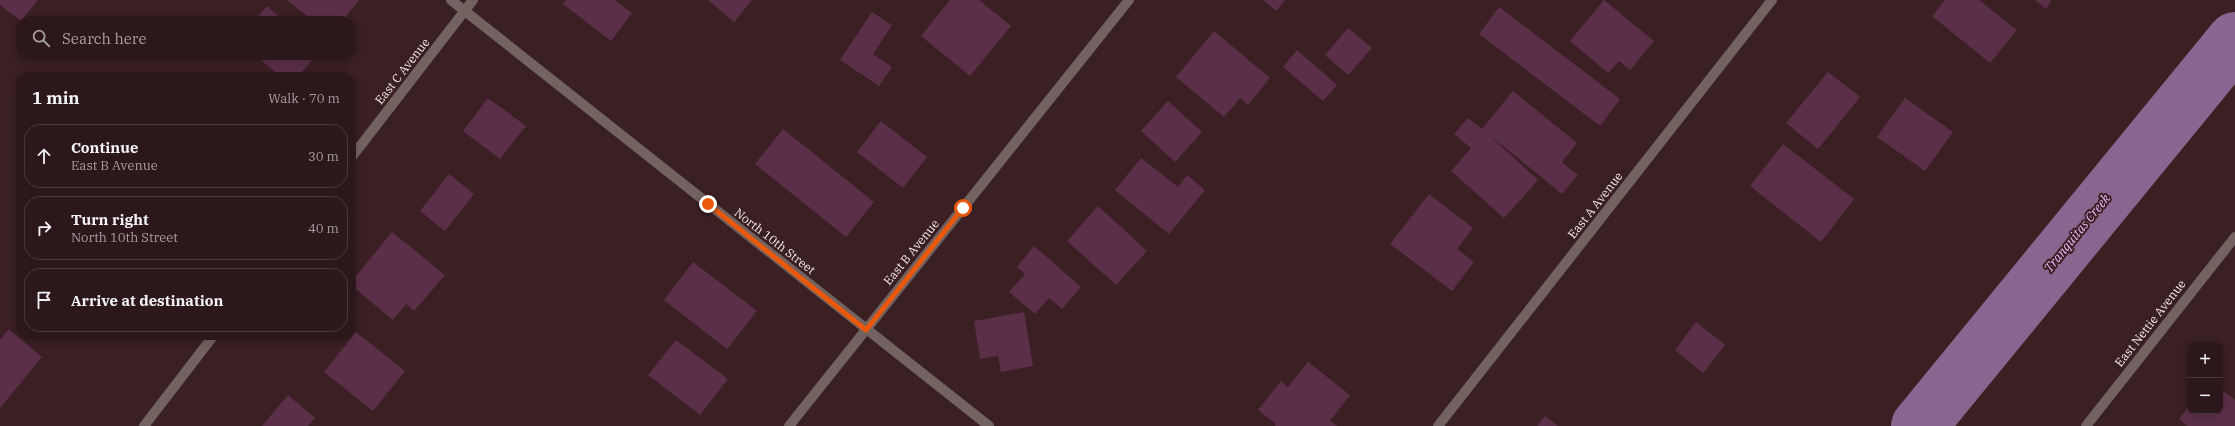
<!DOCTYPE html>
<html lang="en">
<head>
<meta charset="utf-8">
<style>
	body { margin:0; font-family:"IBM Plex Serif",serif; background:#342023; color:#f1f3f6 }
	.controls { position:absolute; right:12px; bottom:12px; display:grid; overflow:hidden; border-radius:8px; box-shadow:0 2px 10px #0003 }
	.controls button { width:36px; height:36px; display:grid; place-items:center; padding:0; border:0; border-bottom:1px solid #483639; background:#2c171a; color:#f1f3f6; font:20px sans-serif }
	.stop { position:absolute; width:12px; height:12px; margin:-9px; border:3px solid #ea580c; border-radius:50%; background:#fff }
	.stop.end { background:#ea580c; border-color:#fff; box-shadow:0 1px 4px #0008 }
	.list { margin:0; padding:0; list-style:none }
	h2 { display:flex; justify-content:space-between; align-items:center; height:52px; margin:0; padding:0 16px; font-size:17px }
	h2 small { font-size:13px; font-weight:400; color:#a69fa2 }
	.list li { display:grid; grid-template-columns:26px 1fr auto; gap:12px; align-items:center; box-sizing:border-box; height:64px; margin:0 8px 8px; padding:0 8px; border:1px solid #483639; border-radius:16px }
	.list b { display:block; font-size:15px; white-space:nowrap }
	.list p { margin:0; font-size:13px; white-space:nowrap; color:#a69fa2 }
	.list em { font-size:13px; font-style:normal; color:#a69fa2 }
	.icon { flex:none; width:22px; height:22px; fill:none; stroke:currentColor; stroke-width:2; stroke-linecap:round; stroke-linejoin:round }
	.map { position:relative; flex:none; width:2235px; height:426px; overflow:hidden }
	.search { position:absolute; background:#2c171a; box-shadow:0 2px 10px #0003; left:16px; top:16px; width:340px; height:44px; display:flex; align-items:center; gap:10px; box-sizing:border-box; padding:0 14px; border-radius:16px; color:#a69fa2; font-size:15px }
	.panel { position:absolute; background:#2c171a; box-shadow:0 2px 10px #0003; left:16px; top:72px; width:340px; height:268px; border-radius:16px }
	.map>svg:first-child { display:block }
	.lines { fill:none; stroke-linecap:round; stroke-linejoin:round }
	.river { stroke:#896690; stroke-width:56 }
	.building { fill:#5c2f49 }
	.minor { stroke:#726360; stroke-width:10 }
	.tertiary { stroke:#726360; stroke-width:10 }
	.route { stroke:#ea580c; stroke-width:5 }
	.labels { text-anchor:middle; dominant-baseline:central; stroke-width:4; stroke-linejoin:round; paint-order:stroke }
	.street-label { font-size:12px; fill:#fae7e9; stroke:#3a1f23 }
	.water-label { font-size:13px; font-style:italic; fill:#eeb9fa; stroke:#3a1f23 }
</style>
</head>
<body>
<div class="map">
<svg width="2235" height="426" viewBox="0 0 2235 426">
	<rect width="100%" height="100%" fill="#3a1f23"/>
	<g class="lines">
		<!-- river -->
		<path class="river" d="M1919,426l316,-386"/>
	</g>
	<!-- building -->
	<g class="building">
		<path d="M0,0h38l-17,21 -21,-16z"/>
		<path d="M287,0h72l-17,21h-29z"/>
		<path d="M566,0h49l17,13 -21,28 -48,-37z"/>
		<path d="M708,0h44l-18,22z"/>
		<path d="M950,0h29l32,26 -41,50 -49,-40z"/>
		<path d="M1263,0h22l-9,11z"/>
		<path d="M1604,0l50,41 -24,29 -11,-9 -11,12 -38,-32z"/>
		<path d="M1945,0h34l38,30 -27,33 -58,-47z"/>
		<path d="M2035,0h17l-6,9z"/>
		<path d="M267,6l17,15h-30z"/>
		<path d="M1499,7l121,92 -20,27 -121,-92z"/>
		<path d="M872,12l20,13 -19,29 19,13 -13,19 -39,-26z"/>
		<path d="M1348,28l24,20 -24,27 -23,-20z"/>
		<path d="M1214,31l56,47 -22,27 -8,-7 -16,19 -48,-40z"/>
		<path d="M1297,50l40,35 -14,16 -40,-34z"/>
		<path d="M255,55h61l-18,22h-17z"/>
		<path d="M1828,72l32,25 -42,52 -32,-26z"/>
		<path d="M1513,91l64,52 -15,19 16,13 -16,19 -75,-61 51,47 -34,38 -53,-47 20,-23 -17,-14 14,-16 14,11z"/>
		<path d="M488,98l38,28 -26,33 -37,-28z"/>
		<path d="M1905,98l48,34 -28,39 -48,-34z"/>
		<path d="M1168,101l34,31 -27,30 -34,-31z"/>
		<path d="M881,121l46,36 -24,31 -46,-36z"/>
		<path d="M783,129l91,73 -28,35 -91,-73z"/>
		<path d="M1783,144l71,55 -33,43 -71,-56z"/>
		<path d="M1141,158l37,29 9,-12 18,15 -36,44 -54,-44z"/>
		<path d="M449,174l25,20 -29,37 -25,-20z"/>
		<path d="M1429,194l44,34 -16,21 17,13 -22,29 -62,-47z"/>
		<path d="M1098,206l49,45 -31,34 -49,-44z"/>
		<path d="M392,232l53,43 -31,36 -8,-7 -13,16 -42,-35v-3z"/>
		<path d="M1034,246l47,41 -19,22 -13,-11 -14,16 -26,-22 16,-18 -8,-7z"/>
		<path d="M693,262l64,49 -30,38 -63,-49z"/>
		<path d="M1024,312l9,54 -32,6 -3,-16 -18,3 -6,-38z"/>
		<path d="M1696,322l29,23 -22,28 -28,-23z"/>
		<path d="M9,329l33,28 -42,51v-68z"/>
		<path d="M356,332l49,39 -32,40 -49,-39z"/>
		<path d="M676,340l52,39 -28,36 -52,-40z"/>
		<path d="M1308,362l42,33 -20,26 7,5h-62l1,-2 -18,-14 23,-29 7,6z"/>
		<path d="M2220,388l15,12v26h-48l-8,-7 11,-14v6h30z"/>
		<path d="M288,395l27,23 -7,8h-46z"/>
		<path d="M1545,416l13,10h-21z"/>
	</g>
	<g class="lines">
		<!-- minor -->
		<g class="minor">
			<path d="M351,158l122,-158"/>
			<path d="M144,426l70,-91"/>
			<path d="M789,426l340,-426"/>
			<path d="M1438,426l334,-426"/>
			<path d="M2086,426l149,-189"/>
		</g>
		<!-- tertiary -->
		<path class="tertiary" d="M451,0l538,426"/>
	</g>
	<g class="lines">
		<!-- route -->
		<path class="route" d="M708,204l158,126 97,-122"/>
	</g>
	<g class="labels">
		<!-- street labels -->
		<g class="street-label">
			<text transform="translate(402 71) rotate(-52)">East C Avenue</text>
			<text transform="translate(1595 205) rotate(-52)">East A Avenue</text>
			<text transform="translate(775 241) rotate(38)">North 10th Street</text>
			<text transform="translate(911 252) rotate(-51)">East B Avenue</text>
			<text transform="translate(2150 323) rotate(-52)">East Nettie Avenue</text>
		</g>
		<!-- water labels -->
		<g class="water-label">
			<text transform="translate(2077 233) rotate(-51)">Tranquitas Creek</text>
		</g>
	</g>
</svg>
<div class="controls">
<button>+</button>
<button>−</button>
</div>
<div class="stop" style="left:963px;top:208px"></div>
<div class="stop end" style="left:708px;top:204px"></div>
<div class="search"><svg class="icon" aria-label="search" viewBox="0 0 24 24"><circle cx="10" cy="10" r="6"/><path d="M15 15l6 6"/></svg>Search here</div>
<section class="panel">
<h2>1 min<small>Walk · 70 m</small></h2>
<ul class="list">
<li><svg class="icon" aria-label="ahead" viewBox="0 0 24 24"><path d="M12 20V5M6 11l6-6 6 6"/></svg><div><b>Continue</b><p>East B Avenue</p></div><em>30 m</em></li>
<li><svg class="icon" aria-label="right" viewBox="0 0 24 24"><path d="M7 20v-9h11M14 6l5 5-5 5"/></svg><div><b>Turn right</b><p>North 10th Street</p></div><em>40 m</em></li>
<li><svg class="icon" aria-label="arrive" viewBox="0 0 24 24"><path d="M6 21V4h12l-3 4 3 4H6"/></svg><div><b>Arrive at destination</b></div></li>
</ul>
</section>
</div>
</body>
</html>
